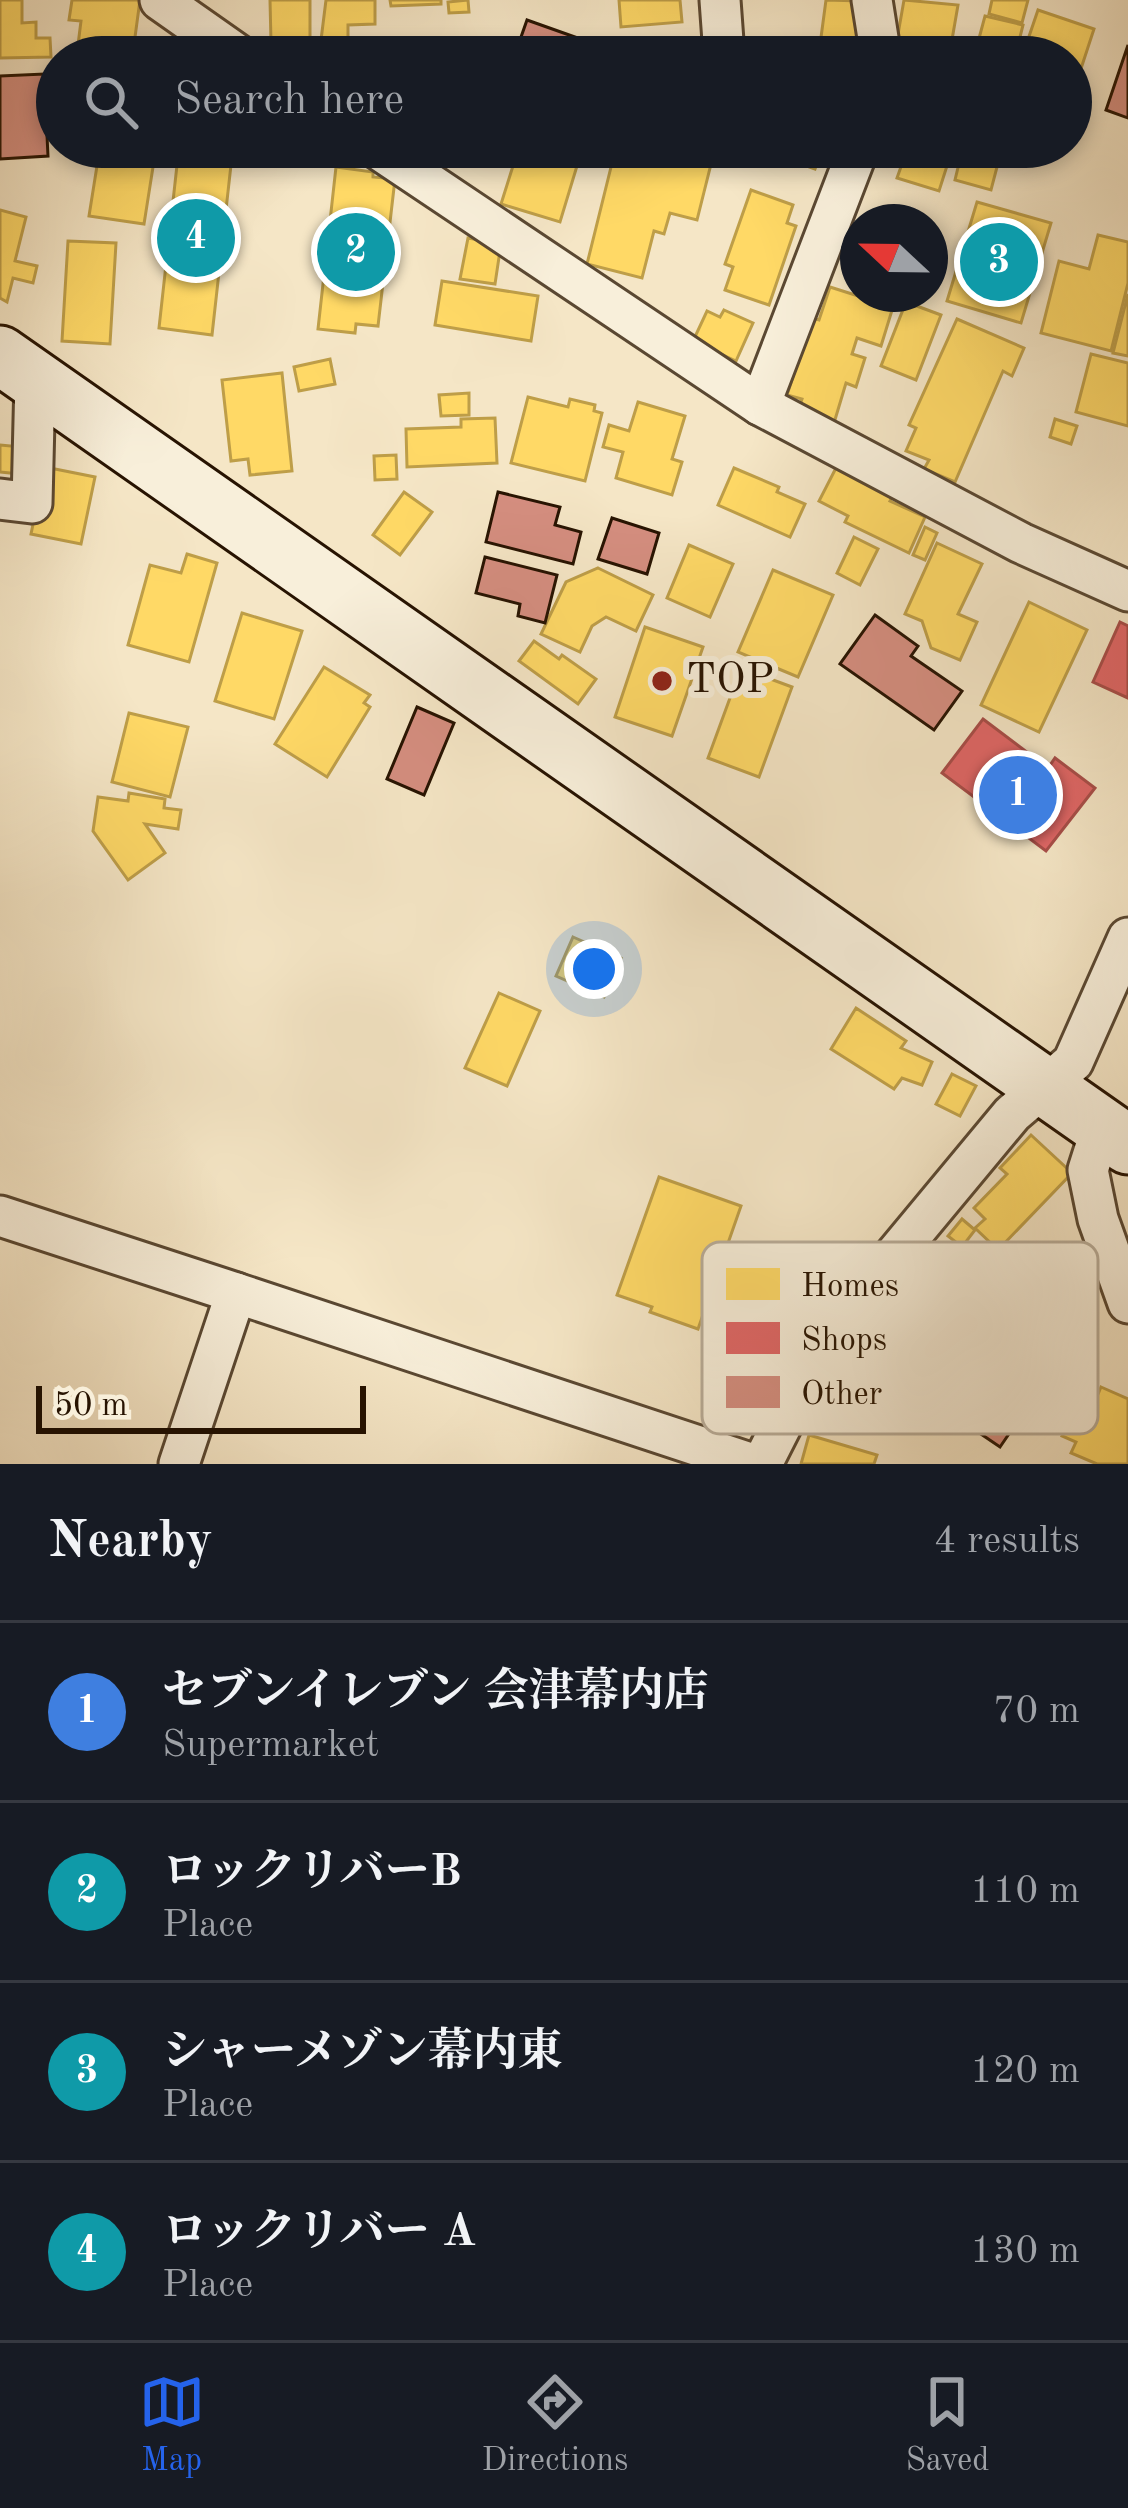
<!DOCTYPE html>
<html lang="en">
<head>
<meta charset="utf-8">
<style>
	body { margin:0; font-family:"Old Standard TT","Noto Serif JP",serif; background:#242831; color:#f1f3f6 }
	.compass { position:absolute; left:840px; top:204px; width:108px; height:108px; border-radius:50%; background:#171b24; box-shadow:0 6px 18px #0003; rotate:292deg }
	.scale { position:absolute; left:36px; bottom:30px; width:330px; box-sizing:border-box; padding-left:12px; border:6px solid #271301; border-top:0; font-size:33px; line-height:42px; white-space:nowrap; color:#271301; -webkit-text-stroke:9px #f8efda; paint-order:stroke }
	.you { position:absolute; left:594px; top:969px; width:42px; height:42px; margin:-30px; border:9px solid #fff; border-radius:50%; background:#1a73e8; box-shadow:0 0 0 18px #1a73e833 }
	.badge { display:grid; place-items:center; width:78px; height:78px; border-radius:50%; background:#2563eb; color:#fff; font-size:39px; font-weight:700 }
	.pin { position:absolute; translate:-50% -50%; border:6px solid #fff; box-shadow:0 3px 12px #0006 }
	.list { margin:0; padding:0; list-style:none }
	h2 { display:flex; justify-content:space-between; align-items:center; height:156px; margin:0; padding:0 48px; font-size:51px }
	h2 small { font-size:39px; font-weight:400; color:#9ea1a6 }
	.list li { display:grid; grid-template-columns:78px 1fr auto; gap:36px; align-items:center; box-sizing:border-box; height:180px; padding:0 48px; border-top:3px solid #363941 }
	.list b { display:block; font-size:45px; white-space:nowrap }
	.list p { margin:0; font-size:39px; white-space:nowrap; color:#9ea1a6 }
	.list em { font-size:39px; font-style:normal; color:#9ea1a6 }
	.icon { flex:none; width:66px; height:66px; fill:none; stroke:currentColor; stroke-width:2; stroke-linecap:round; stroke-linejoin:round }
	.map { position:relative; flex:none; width:1128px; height:1464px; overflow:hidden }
	.search { position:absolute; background:#171b24; box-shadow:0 6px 18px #0003; left:36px; right:36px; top:36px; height:132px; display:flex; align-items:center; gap:30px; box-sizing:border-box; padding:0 42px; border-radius:66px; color:#9ea1a6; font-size:45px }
	.sheet { height:876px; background:#171b24 }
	nav { display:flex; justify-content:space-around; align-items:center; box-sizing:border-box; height:168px; border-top:3px solid #363941; background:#171b24; font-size:33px; color:#9ea1a6 }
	nav a { display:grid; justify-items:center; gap:6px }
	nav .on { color:#2563eb }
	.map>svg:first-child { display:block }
	.homes { fill:#ffd966; stroke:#be9e48; stroke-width:3 }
	.shops { fill:#e06666; stroke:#a84d48; stroke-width:3 }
	.building { fill:#d58e80; stroke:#271301; stroke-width:3 }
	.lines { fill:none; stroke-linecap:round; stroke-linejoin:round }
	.street-casing { stroke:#5a4832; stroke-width:45 }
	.secondary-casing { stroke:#271301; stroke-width:63 }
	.street { stroke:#f8efda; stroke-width:39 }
	.secondary { stroke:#f8efda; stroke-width:57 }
	.poi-dot { fill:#8f2418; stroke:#f8efda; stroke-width:4.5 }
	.labels { text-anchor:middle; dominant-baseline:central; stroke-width:12; stroke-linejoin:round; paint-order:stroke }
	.poi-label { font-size:42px; fill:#271301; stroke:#f8efda; text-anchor:start }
	.key { fill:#f8efda; stroke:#b9ad99; stroke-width:3 }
	.key-label { font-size:33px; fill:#271301 }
</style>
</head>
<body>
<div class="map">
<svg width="1128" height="1464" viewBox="0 0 1128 1464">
	<rect width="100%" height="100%" fill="#f5e6c6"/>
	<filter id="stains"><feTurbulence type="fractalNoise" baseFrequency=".00167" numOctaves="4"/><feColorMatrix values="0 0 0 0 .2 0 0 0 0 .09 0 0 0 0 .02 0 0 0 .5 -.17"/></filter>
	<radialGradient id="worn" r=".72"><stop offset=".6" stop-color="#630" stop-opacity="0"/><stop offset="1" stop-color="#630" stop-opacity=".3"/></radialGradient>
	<!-- homes -->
	<g class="homes">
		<path d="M0,0h22v23l14,-1v16h14l1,19 -51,1z"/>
		<path d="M72,0h68l-7,52 -55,-7 3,-24 -12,-1z"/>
		<path d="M270,0h40v42h-39z"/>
		<path d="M326,0h49v24l-27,1v14l-27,1z"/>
		<path d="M390,0h51v4l-50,2z"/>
		<path d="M468,0l1,12 -20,1 -1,-11z"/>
		<path d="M619,0h61l2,22 -61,5z"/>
		<path d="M826,0l36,1 -7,48 -35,-4z"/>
		<path d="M904,0l54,5 -9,52h-55z"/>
		<path d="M992,0h36l-6,23 -33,-9z"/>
		<path d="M1038,10l56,19 -21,64 -2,-36h-49z"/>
		<path d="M985,16l38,9 -8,32h-41z"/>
		<path d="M358,39l26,18h-39z"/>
		<path d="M100,147l56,1 -12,76 -55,-8z"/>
		<path d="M179,147h54l-21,188 -53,-7z"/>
		<path d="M519,147h55l-2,7 8,2 -20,66 -59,-18z"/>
		<path d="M616,147h62l35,9 -16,64 -27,-7 -6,21 -10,-3 -12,47 -55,-14z"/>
		<path d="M767,147h56l-8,22 -49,-18z"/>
		<path d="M908,147h45l-14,44 -42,-13z"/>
		<path d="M963,147l39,1 -11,42 -36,-10z"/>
		<path d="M336,167l37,5v5l22,2 -17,147 -22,-2 -1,9 -37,-4z"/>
		<path d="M751,190l42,15 -6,18 9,3 -27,79 -44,-15 8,-23 -8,-3z"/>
		<path d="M977,202l74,21 -30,100 -74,-22z"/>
		<path d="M0,210l26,7 -11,44 22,5 -4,17 -20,-5 -6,24 -7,-4z"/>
		<path d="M1098,235l30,7v41l-17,68 -70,-18 18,-72 30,8z"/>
		<path d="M468,238l33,6 -6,40 -35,-5z"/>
		<path d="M68,241l48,2 -6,101 -48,-3z"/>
		<path d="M442,281l96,15 -7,45 -96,-16z"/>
		<path d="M830,287l63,20 -12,39 -24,-8 -5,16 13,4 -9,29 -10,-4 -12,40 -36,-12 4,-12 -15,-4 25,-77 7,2z"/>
		<path d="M1128,294v62l-15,-3z"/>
		<path d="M906,302l35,13 -25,65 -35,-14z"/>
		<path d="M724,310l29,13 -17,38 -43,-20 14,-30 13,6z"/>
		<path d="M957,319l67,29 -12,28 -9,-5 -48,111 -31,-13 5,-9 -23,-9 10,-23 -7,-3z"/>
		<path d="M1091,354l37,9v63l-52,-14z"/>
		<path d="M330,359l5,25 -36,7 -5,-24z"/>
		<path d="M282,373l10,98 -42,4 -2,-16 -17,2 -9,-81z"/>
		<path d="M469,393v22l-28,1 -2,-21z"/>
		<path d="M528,397l40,10 2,-8 25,6 -1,6 8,2 -17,68 -74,-18z"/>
		<path d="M638,402l47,14 -13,43 10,3 -10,33 -56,-17 7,-26 -20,-5 6,-22 20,6z"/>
		<path d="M495,418l2,45 -90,4 -1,-38 55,-2v-8z"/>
		<path d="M1055,419l22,7 -6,18 -21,-7z"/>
		<path d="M0,445l22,2 -2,27 -20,-2z"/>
		<path d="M396,455l1,24 -22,1 -1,-24z"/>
		<path d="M838,464l57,28 -5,9 35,16 -16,36 -64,-31 3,-6 -29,-15z"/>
		<path d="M45,467l50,10 -14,67 -50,-10z"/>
		<path d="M734,468l45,19 -2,5 28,12 -15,33 -72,-32z"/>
		<path d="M404,492l28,20 -32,43 -27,-20z"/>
		<path d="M925,527l12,6 -12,27 -12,-5z"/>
		<path d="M854,537l24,12 -18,36 -23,-12z"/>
		<path d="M937,543l45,21 -24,50 19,8 -17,38 -29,-12 -9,-27 -17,-7z"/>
		<path d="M689,545l44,19 -23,53 -43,-19z"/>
		<path d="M187,554l30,9 -28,99 -61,-17 22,-80 31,8z"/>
		<path d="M598,568l55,27 -17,36 -30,-14 -14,9 -12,26 -39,-18 25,-52z"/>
		<path d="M773,570l60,25 -35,82 -60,-25z"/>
		<path d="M1029,602l58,28 -48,102 -58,-27z"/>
		<path d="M242,613l60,18 -28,88 -59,-18z"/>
		<path d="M645,627l58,20 -31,89 -57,-19z"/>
		<path d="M534,641l25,18 3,-4 34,24 -18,25 -59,-43z"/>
		<path d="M324,667l46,28 -6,8 6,4 -43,70 -52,-33z"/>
		<path d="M741,668l51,19 -33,90 -51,-19z"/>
		<path d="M129,713l59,14 -18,70 -58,-15z"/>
		<path d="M129,793l36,6 -1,9 17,2 -3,19 -33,-5 20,29 -37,27 -35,-49 5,-34 30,4z"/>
		<path d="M573,937l48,21 -17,39 -48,-21z"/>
		<path d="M499,993l41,18 -33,75 -42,-18z"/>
		<path d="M856,1008l50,33 -5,7 31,14 -10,23 -20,-7 -8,11 -63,-40z"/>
		<path d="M952,1074l24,12 -16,30 -24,-12z"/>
		<path d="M1031,1135l41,38 -74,77 -23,-22 10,-9 -11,-11 33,-34 -7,-6z"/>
		<path d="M659,1177l82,29 -43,123 -48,-17 2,-5 -35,-12z"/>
		<path d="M962,1219l13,11 -13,17 -14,-11z"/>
		<path d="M1101,1387l27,12v65h-31l-26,-11 5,-11 -14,-6 20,-44 14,7z"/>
		<path d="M809,1435l68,20 -3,9h-73z"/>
	</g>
	<!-- shops -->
	<g class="shops">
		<path d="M1120,622l8,4v72l-35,-16z"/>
		<path d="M983,719l65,49 7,-10 40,30 -49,63 -104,-78z"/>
	</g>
	<!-- building -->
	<g class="building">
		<path d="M527,20l62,22 -5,15h-70z"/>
		<path d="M1128,45v73l-22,-8z"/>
		<path d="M44,74l4,82 -48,3v-83z"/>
		<path d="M498,492l62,15 -5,18 26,7 -8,32 -87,-22z"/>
		<path d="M612,518l47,15 -12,41 -49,-15z"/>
		<path d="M485,557l72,18 -12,48 -27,-7 2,-12 -44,-11z"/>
		<path d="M875,615l43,31 -7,10 51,35 -28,39 -94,-66z"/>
		<path d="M417,707l37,16 -30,72 -37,-16z"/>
		<path d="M1018,1375l21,15 -39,57 -22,-15z"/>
	</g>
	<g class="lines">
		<!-- street casing -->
		<g class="street-casing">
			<g id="street">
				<path d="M160,0l81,57"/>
				<path d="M720,0l4,55"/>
				<path d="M872,0l9,57"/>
				<path d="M375,147l385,258 261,138 107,48"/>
				<path d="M760,405l99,-258"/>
				<path d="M0,499l32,4 3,-124"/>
				<path d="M1102,1126l-14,44 10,49 30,84"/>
				<path d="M0,1216l236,77"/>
				<path d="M179,1464l57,-171 517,171"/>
				<path d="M762,1464l36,-71 57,-90 157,-189 61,-52 55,-124"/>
			</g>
		</g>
		<!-- secondary casing -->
		<g class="secondary-casing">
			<path id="secondary" d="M0,355l1128,790"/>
		</g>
		<!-- street -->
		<use href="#street" class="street"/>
		<!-- secondary -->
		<use href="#secondary" class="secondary"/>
	</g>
	<!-- markers -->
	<circle class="poi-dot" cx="662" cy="681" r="12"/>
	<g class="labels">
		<!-- poi labels -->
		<g class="poi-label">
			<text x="686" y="681">TOP</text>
		</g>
	</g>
	<!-- legend -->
	<rect x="702" y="1242" width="396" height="192" rx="18" class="key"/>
	<rect x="726" y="1268" width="54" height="32" fill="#ffd966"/>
	<rect x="726" y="1322" width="54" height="32" fill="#e06666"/>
	<rect x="726" y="1376" width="54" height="32" fill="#d58e80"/>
	<g class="key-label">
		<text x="801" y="1296">Homes</text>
		<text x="801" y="1350">Shops</text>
		<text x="801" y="1404">Other</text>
	</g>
	<rect width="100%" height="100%" filter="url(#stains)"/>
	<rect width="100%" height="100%" fill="url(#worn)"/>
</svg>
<svg class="compass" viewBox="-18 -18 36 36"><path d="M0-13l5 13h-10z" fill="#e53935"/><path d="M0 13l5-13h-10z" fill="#9ea1a6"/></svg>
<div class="scale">50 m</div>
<div class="you"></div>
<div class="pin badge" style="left:1018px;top:795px;background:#3f7fe0">1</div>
<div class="pin badge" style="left:356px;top:252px;background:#0f9aa8">2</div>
<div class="pin badge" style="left:999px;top:262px;background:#0f9aa8">3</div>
<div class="pin badge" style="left:196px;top:238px;background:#0f9aa8">4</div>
<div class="search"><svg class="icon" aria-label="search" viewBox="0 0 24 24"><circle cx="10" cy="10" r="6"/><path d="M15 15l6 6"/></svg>Search here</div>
</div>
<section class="sheet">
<h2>Nearby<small>4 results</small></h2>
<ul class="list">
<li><span class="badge" style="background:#3f7fe0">1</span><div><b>セブンイレブン 会津幕内店</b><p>Supermarket</p></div><em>70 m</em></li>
<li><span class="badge" style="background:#0f9aa8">2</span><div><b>ロックリバーB</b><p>Place</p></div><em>110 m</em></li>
<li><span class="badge" style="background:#0f9aa8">3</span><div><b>シャーメゾン幕内東</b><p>Place</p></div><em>120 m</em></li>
<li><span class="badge" style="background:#0f9aa8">4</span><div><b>ロックリバー A</b><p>Place</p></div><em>130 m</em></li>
</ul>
</section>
<nav>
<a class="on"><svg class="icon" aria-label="map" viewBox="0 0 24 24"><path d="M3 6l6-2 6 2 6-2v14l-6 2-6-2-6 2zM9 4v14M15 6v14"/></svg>Map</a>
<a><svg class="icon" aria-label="directions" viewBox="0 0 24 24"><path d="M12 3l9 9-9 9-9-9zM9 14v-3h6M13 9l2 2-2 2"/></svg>Directions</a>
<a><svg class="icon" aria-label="saved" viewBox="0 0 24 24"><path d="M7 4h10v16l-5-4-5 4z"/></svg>Saved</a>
</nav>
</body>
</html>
